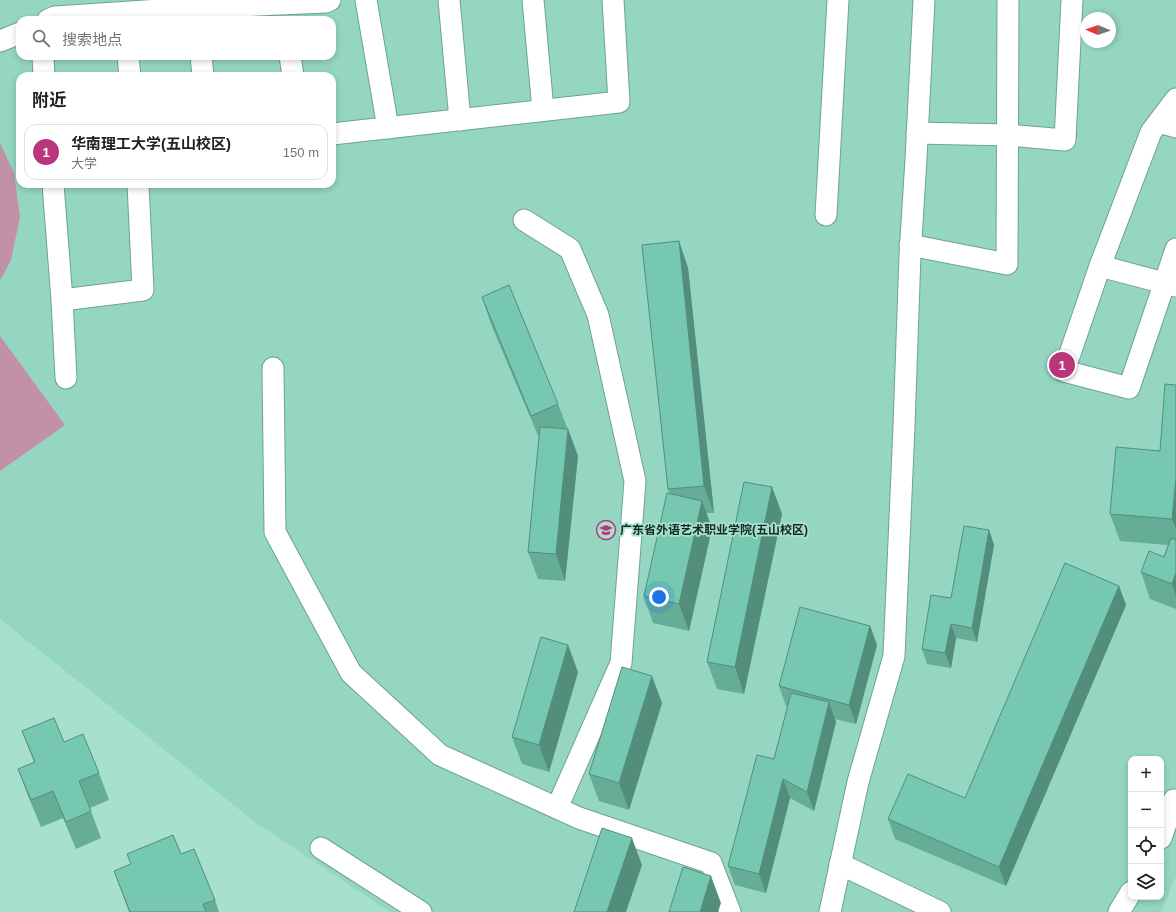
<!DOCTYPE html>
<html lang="zh">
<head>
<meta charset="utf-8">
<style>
	body { margin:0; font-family:Arial,"Noto Sans SC",sans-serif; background:#f6f6f6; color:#202124 }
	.controls { position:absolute; right:12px; bottom:12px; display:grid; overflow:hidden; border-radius:8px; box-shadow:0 2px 6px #0003 }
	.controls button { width:36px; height:36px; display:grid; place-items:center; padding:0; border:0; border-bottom:1px solid #e0e0e0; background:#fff; color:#202124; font:20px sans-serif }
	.compass { position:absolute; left:1080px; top:12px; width:36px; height:36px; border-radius:50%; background:#fff; box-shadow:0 2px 6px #0003; rotate:272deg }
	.you { position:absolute; left:659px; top:597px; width:14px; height:14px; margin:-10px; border:3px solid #fff; border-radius:50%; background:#1a73e8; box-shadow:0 0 0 6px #1a73e833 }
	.badge { display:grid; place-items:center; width:26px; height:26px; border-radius:50%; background:#ba367b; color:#fff; font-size:13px; font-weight:700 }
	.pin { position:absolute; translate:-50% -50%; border:2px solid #fff; box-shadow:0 1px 4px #0006 }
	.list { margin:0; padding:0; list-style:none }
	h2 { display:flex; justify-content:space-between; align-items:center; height:52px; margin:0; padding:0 16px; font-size:17px }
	h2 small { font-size:13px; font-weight:400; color:#757577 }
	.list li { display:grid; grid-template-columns:26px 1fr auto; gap:12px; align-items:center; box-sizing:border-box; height:56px; margin:0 8px 8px; padding:0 8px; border:1px solid #e0e0e0; border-radius:12px }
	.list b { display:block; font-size:15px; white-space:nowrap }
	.list p { margin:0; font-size:13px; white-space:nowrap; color:#757577 }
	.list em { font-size:13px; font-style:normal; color:#757577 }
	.icon { flex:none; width:22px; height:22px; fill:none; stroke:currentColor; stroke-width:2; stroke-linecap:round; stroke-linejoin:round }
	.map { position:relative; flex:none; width:1176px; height:912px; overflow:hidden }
	.search { position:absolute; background:#fff; box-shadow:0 2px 6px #0003; left:16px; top:16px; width:320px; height:44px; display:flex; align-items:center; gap:10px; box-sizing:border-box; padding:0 14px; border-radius:12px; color:#757577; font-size:15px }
	.panel { position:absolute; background:#fff; box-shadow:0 2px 6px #0003; left:16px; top:72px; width:320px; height:116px; border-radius:12px }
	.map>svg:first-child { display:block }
	.built { fill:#94d6c1; fill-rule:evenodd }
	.green { fill:#c391a6 }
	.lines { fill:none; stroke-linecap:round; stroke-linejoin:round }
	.minor-casing { stroke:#6da392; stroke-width:23 }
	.minor { stroke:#fff; stroke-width:21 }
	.wall { fill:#65ad97 }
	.shaded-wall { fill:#538d7b }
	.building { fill:#76c9b0; stroke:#538d7b }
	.labels { text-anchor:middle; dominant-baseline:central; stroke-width:3.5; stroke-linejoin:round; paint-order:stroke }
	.poi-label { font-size:12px; font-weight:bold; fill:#132a23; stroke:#a8e0ce; text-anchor:start }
</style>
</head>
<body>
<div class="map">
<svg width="1176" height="912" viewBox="0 0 1176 912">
	<rect width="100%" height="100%" fill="#a8e0ce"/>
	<!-- built -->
	<path class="built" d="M0,0h1176v876l-15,36h-771l-135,-90 -255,-203zM1086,18h24v24h-24zM20,20h312v36h-312zM20,76h312v108h-312zM1131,759h30v138h-30z"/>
	<!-- green -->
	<g class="green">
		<path d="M0,143l14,30 6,44 -9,43 -11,21z"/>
		<path d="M0,336l65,89 -65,46z"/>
	</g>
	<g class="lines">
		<!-- minor casing -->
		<g class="minor-casing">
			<g id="minor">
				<path d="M366,0l22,128"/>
				<path d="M449,0l11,120"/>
				<path d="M533,0l10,110"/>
				<path d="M48,20l7,-3 120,-8 151,-7 4,-2"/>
				<path d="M0,41l20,-8"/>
				<path d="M43,56l1,20"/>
				<path d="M128,56l2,20"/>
				<path d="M201,56l2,20"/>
				<path d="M290,56l3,20"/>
				<path d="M1176,99l-25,33 -51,134 -36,105 65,17 47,-139"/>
				<path d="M1159,122l17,5"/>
				<path d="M917,133l91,2 57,5 7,-140"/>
				<path d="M332,134l287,-32 -6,-102"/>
				<path d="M53,184l9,116 4,78"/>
				<path d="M826,215l12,-215"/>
				<path d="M524,220l46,29 28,66 37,166 -14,182 -64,145"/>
				<path d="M910,245l97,19 1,-264"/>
				<path d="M1100,266l76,20"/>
				<path d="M62,300l81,-10 -5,-106"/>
				<path d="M273,368l2,164 76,141 89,82 139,63 132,45 19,49"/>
				<path d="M1161,838l13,-38h2"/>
				<path d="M321,848l100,64"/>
				<path d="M840,864l100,48"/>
				<path d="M830,912l28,-130 36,-126 10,-230 6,-171 6,-96 8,-159"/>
				<path d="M1119,912l12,-20"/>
			</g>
		</g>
		<!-- minor -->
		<use href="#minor" class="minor"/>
	</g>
	<!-- wall -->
	<g class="wall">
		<path d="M679,241l9,27 26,245h-8l6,15 -23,103 -36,-8 -9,-27 26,-102 -2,-5z"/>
		<path d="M482,297l76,107 20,52 -13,125 -27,-2 -10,-27 11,-114 -48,-114z"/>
		<path d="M1176,385v224l-26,-10 -9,-27 23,-15 4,-12 -48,-4 -10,-27 50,-63z"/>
		<path d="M772,487l10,27 -38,180 -27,-5 -10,-27z"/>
		<path d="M989,530l5,15 -17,97 -21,-4 -5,30 -24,-4 -5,-15 29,-51z"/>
		<path d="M1119,586l7,19 -120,281 -111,-47 -7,-20 77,-21z"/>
		<path d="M870,626l7,19 -21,79 -21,-5 1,3 -22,89 -24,-13 -24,95 -31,-8 -7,-19 46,-107 14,-53h-2l-7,-20z"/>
		<path d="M578,672l-29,100 -27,-8 -10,-27z"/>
		<path d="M662,703l-33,107 -30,-9 -10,-27z"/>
		<path d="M22,731l42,11 35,31 10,27 -19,8 11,30 -25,11 -13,-31 -22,9 -13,-31 -10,-27 16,-7z"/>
		<path d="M181,854l34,46 4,12h-90l-15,-41z"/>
	</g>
	<!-- shaded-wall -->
	<g class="shaded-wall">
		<path d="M679,241l9,27 26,245 -10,-27z"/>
		<path d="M568,429l10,27 -13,125 -9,-27z"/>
		<path d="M1176,478v51l-4,-10z"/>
		<path d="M772,487l10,27 -38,180 -9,-27z"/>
		<path d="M702,501l10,27 -23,103 -10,-27z"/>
		<path d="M989,530l5,15 -17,97 -5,-14z"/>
		<path d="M1176,573v23l-4,-12z"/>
		<path d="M1119,586l7,19 -120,281 -7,-19z"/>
		<path d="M951,624l5,14 -5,30 -6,-15z"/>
		<path d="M870,626l7,19 -21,79 -7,-19z"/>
		<path d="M568,645l10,27 -29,100 -10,-27z"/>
		<path d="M652,676l10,27 -33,107 -10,-27z"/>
		<path d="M829,702l7,20 -22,89 -7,-19z"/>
		<path d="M783,779l7,19 -24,95 -7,-19z"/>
		<path d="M632,838l10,27 -16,47h-19z"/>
		<path d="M711,876l10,27 -3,9h-18z"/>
	</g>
	<!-- building -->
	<g class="building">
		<path d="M679,241l25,245 -36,3 -26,-244z"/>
		<path d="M509,285l49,119 -27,12 -49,-119z"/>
		<path d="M1165,384l11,1v93l-4,41 -62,-5 6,-67 44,4z"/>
		<path d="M540,427l28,2 -12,125 -28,-2z"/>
		<path d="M744,482l28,5 -37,180 -28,-5z"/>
		<path d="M667,493l35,8 -23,103 -35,-8z"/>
		<path d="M964,526l25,4 -17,98 -21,-4 -6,29 -23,-4 9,-54 20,3z"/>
		<path d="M1171,538l5,2v33l-4,11 -31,-12 8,-21 15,6z"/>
		<path d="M1065,563l54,23 -120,281 -111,-48 20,-45 57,24z"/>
		<path d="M800,607l70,19 -21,79 -70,-19z"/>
		<path d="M541,637l27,8 -29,100 -27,-8z"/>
		<path d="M622,667l30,9 -33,107 -30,-9z"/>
		<path d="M791,693l38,9 -22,90 -24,-13 -24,95 -31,-8 29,-111 17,4z"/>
		<path d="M54,718l10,24 19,-8 16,39 -20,8 12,30 -25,11 -13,-31 -22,9 -13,-31 17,-7 -13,-31z"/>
		<path d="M602,828l30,10 -25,74h-33z"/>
		<path d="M173,835l8,19 13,-5 21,51 -12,4 3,8h-76l-16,-41 17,-7 -4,-10z"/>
		<path d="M683,867l28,9 -11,36h-31z"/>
	</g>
	<!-- icons -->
	<defs>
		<g id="university-ring" transform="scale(1)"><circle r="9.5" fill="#a8e0ce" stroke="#ba367b" stroke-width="1.5"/><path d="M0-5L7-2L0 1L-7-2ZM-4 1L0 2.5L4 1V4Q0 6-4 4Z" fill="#ba367b"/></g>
	</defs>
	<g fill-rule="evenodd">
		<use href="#university-ring" x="606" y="530"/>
	</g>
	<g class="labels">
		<!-- poi labels -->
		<g class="poi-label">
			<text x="620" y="530">广东省外语艺术职业学院(五山校区)</text>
		</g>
	</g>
</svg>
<div class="controls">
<button>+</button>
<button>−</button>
<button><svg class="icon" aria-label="locate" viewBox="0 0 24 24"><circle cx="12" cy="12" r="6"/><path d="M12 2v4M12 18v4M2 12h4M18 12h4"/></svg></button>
<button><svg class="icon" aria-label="layers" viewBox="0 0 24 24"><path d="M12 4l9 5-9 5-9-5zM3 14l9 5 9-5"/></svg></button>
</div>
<svg class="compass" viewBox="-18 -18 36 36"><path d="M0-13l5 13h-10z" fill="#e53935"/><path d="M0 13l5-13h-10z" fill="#757577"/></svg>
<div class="you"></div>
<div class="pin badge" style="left:1062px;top:365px">1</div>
<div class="search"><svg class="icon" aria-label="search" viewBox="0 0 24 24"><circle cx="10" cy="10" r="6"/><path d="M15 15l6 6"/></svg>搜索地点</div>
<section class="panel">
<h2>附近<small></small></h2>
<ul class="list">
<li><span class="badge">1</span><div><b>华南理工大学(五山校区)</b><p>大学</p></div><em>150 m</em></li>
</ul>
</section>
</div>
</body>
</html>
